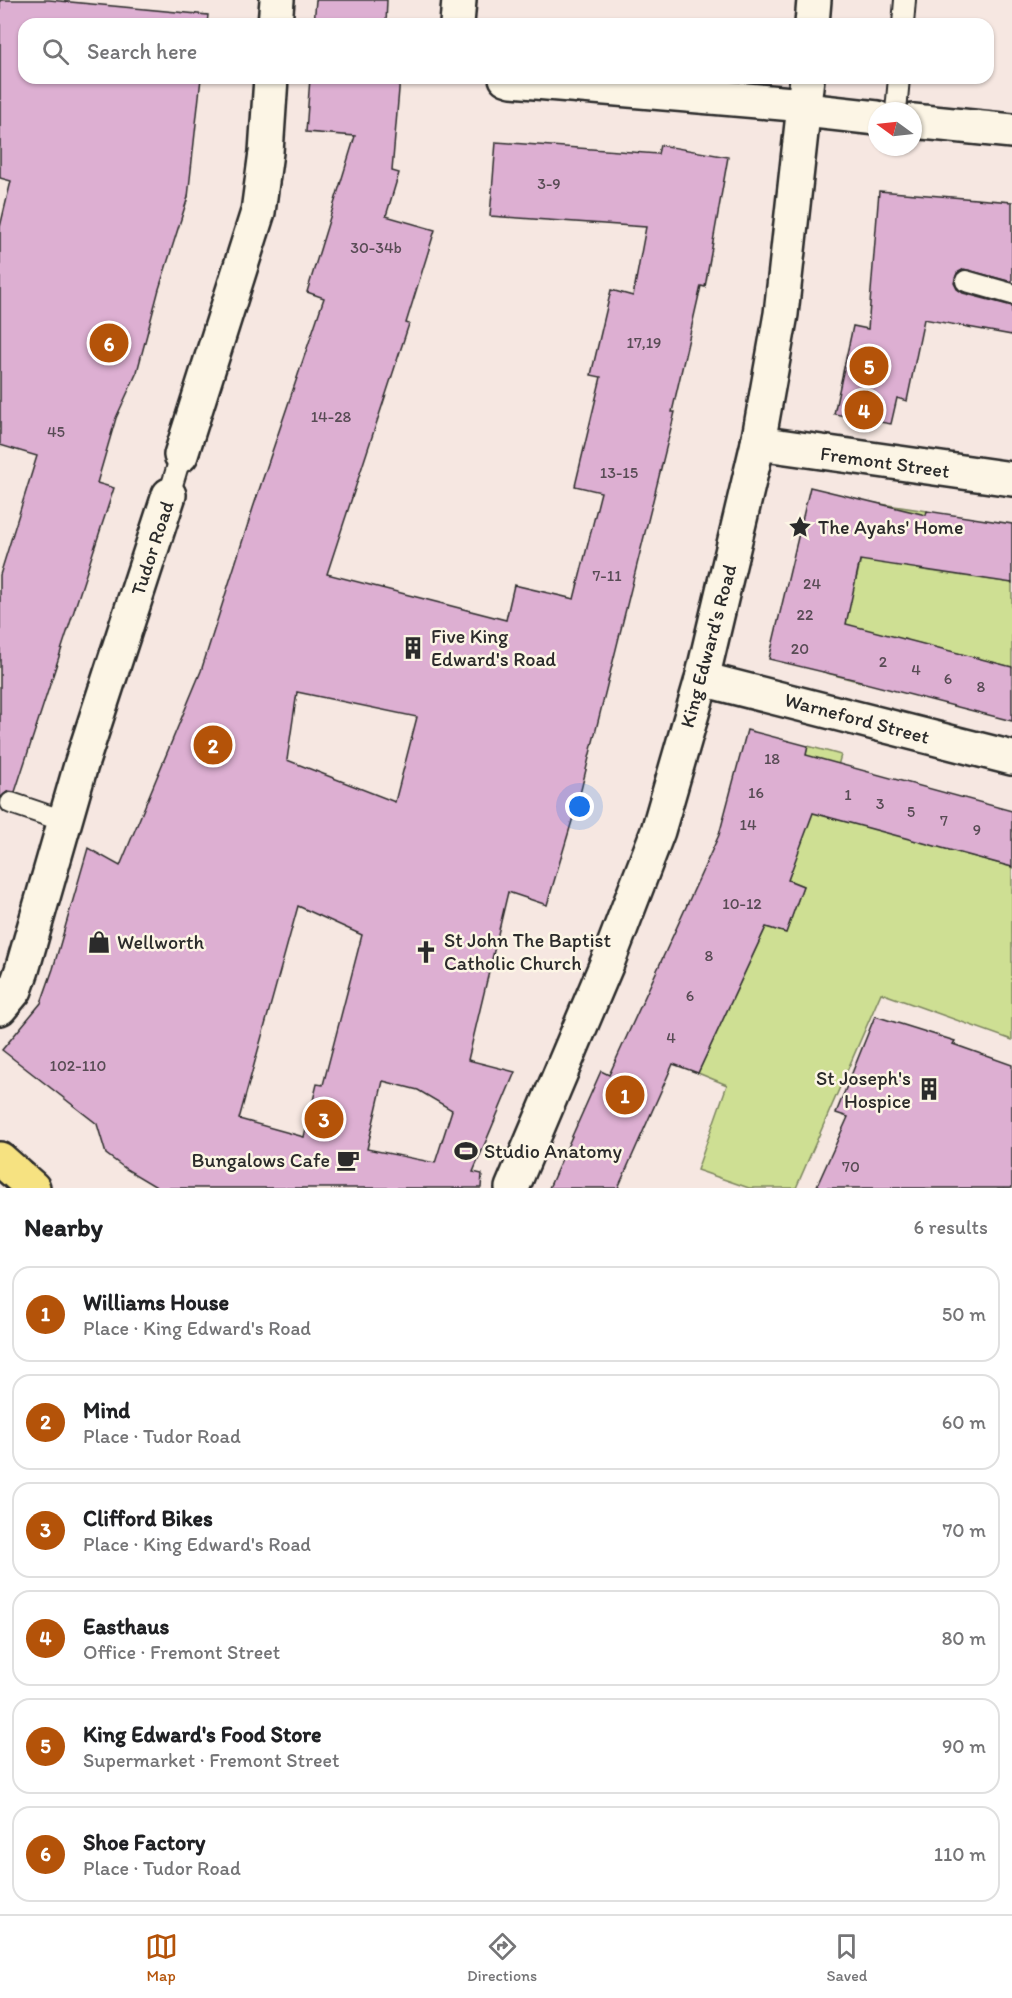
<!DOCTYPE html>
<html lang="en">
<head>
<meta charset="utf-8">
<style>
	body { margin:0; font-family:Itim,sans-serif; background:#f2f2f2; color:#202124 }
	.compass { position:absolute; left:868px; top:102px; width:54px; height:54px; border-radius:50%; background:#fff; box-shadow:0 2px 4px #0004; rotate:285deg }
	.you { position:absolute; left:580px; top:807px; width:21px; height:21px; margin:-15px; border:4px solid #fff; border-radius:50%; background:#1a73e8; box-shadow:0 0 0 9px #1a73e833 }
	.badge { display:grid; place-items:center; width:39px; height:39px; border-radius:50%; background:#b45309; color:#fff; font-size:20px; font-weight:700 }
	.pin { position:absolute; translate:-50% -50%; border:3px solid #fff; box-shadow:0 2px 6px #0006 }
	.list { margin:0; padding:0; list-style:none }
	h2 { display:flex; justify-content:space-between; align-items:center; height:78px; margin:0; padding:0 24px; font-size:26px }
	h2 small { font-size:20px; font-weight:400; color:#757577 }
	.list li { display:grid; grid-template-columns:39px 1fr auto; gap:18px; align-items:center; box-sizing:border-box; height:96px; margin:0 12px 12px; padding:0 12px; border:2px solid #e0e0e0; border-radius:18px }
	.list b { display:block; font-size:22px; white-space:nowrap }
	.list p { margin:0; font-size:20px; white-space:nowrap; color:#757577 }
	.list em { font-size:20px; font-style:normal; color:#757577 }
	.icon { flex:none; width:33px; height:33px; fill:none; stroke:currentColor; stroke-width:2; stroke-linecap:round; stroke-linejoin:round }
	.map { position:relative; flex:none; width:1012px; height:1188px; overflow:hidden }
	.search { position:absolute; background:#fff; box-shadow:0 2px 4px #0004; left:18px; right:18px; top:18px; height:66px; display:flex; align-items:center; gap:15px; box-sizing:border-box; padding:0 21px; border-radius:18px; color:#757577; font-size:22px }
	.sheet { height:726px; background:#fff }
	nav { display:flex; justify-content:space-around; align-items:center; box-sizing:border-box; height:84px; border-top:2px solid #e0e0e0; background:#fff; font-size:16px; color:#757577 }
	nav a { display:grid; justify-items:center; gap:3px }
	nav .on { color:#b45309 }
	.map>svg:first-child { display:block }
	.green { fill:#cedf93; stroke:#7c855f; stroke-width:1.5 }
	.building { fill:#ddafd2; stroke:#2b2b2b; stroke-width:1.5; fill-rule:evenodd }
	.lines { fill:none; stroke-linecap:round; stroke-linejoin:round }
	.service-casing { stroke:#2b2b2b; stroke-width:24 }
	.minor-casing { stroke:#2b2b2b; stroke-width:38 }
	.primary-casing { stroke:#2b2b2b; stroke-width:38 }
	.service { stroke:#fcf5e5; stroke-width:20 }
	.minor { stroke:#fcf5e5; stroke-width:33 }
	.primary { stroke:#f6e281; stroke-width:33 }
	.labels { text-anchor:middle; dominant-baseline:central; stroke-width:5; stroke-linejoin:round; paint-order:stroke }
	.number-label { font-size:16px; fill:#584c55 }
	.street-label { font-size:20px; fill:#2b2b2b; stroke:#fcf5e5 }
	.poi-label { font-size:20px; fill:#2b2b2b; stroke:#fcf5e5; text-anchor:start }
</style>
</head>
<body>
<div class="map">
<svg width="1012" height="1188" viewBox="0 0 1012 1188">
	<rect width="100%" height="100%" fill="#f6e7e1"/>
	<filter id="ink" filterUnits="userSpaceOnUse"><feTurbulence type="fractalNoise" baseFrequency=".0167" numOctaves="2"/><feDisplacementMap in="SourceGraphic" scale="12" xChannelSelector="R" yChannelSelector="G"/><feConvolveMatrix kernelMatrix="1 2 1 2 8 2 1 2 1" color-interpolation-filters="sRGB"/></filter>
	<g filter="url(#ink)">
		<!-- green -->
		<g class="green">
			<path d="M874,503l53,8 -10,58 95,14v84l-138,-35 -13,50 -38,-10 34,-96z"/>
			<path d="M808,746l33,9 -17,60 188,52v173l-131,-47 -85,195h-47l-52,-18 30,-85 -29,-12 68,-146 20,5 17,-46 -15,-6 7,-21 3,-75z"/>
		</g>
		<!-- building -->
		<g class="building">
			<path d="M0,0h49l159,15 -1,9h-183v54h177l-13,119 -29,92 -22,83 -21,46 -19,65 17,5 -99,304 -7,-1 -8,7v-223l37,-119 -37,-11v-218l11,-46 -11,-3z"/>
			<path d="M316,0h71l-1,24h-72z"/>
			<path d="M310,78h90l-8,93 7,2 -13,43 49,14 -29,93 3,1 -82,250 179,46 8,-35 60,14 27,-107 -26,-6 26,-109 -10,-2 20,-85 22,6 13,-69 -156,-11 6,-74 162,12 2,-9 68,12 -23,130 -4,-1 -29,126h3l-95,382 -33,111 -39,-13 -40,168 47,12 -42,100 9,2 -1,14h-323l-32,-19 -20,-15 -9,-30 -95,-74 39,-47 12,-34 35,-121 32,18 81,-195 52,-163 71,-210 -17,-6 48,-156 -49,-4zM297,692l120,25 -22,85 -108,-42zM298,906l64,29 -39,150 -6,-1 -13,53 -65,-18zM383,1081l35,9 34,20 -17,53 -68,-14z"/>
			<path d="M879,191l133,11v80l-48,-13 -7,4 -3,10 3,6 6,4 49,13v29l-88,-16 -17,82 -10,-3 -6,26 -57,-10 19,-88 15,3z"/>
			<path d="M810,487l116,28 1,-4 85,13v59l-152,-23 -14,64 166,43v54l-151,-39v-1l-92,-22z"/>
			<path d="M747,730l61,16 -2,9 206,56v56l-199,-54 -25,67 15,6 -17,47 -20,-6 -68,146 -25,-9 -55,124h-69l52,-117 8,4 110,-240z"/>
			<path d="M875,1016l80,25 -2,3 59,21v123h-196l32,-71 -12,-4z"/>
		</g>
		<g class="lines">
			<!-- service casing -->
			<g class="service-casing">
				<g id="service">
					<path d="M903,24l2,-24"/>
					<path d="M896,111l3,-33"/>
					<path d="M966,281l46,13"/>
					<path d="M169,495l12,-40"/>
					<path d="M11,803l53,18"/>
				</g>
			</g>
			<!-- minor casing -->
			<g class="minor-casing">
				<g id="minor">
					<path d="M275,24l2,-24"/>
					<path d="M457,24l2,-24"/>
					<path d="M812,24l2,-24"/>
					<path d="M506,78l6,2 293,25"/>
					<path d="M805,110l72,8"/>
					<path d="M913,121l99,10"/>
					<path d="M758,443l254,36"/>
					<path d="M181,455l77,-243 8,-60 5,-74"/>
					<path d="M702,679l310,79"/>
					<path d="M0,1008l15,-18 7,-20 59,-205 88,-270"/>
					<path d="M512,1188l96,-227 50,-130 44,-152 56,-236 23,-129 26,-236"/>
				</g>
			</g>
			<!-- primary casing -->
			<g class="primary-casing">
				<path id="primary" d="M0,1159l33,29"/>
			</g>
			<!-- service -->
			<use href="#service" class="service"/>
			<!-- minor -->
			<use href="#minor" class="minor"/>
			<!-- primary -->
			<use href="#primary" class="primary"/>
		</g>
	</g>
	<!-- icons -->
	<defs>
		<g id="sight-bare" transform="scale(1.8)"><path d="M0-6L1.8-2.2L6-1.7L2.9 1.2L3.7 5.4L0 3.3L-3.7 5.4L-2.9 1.2L-6-1.7L-1.8-2.2Z" fill="#2b2b2b" stroke="#fcf5e5" stroke-width="2.5" paint-order="stroke"/></g>
		<g id="building-bare" transform="scale(1.8)"><path d="M-4-6H4V6H1V3H-1V6H-4ZM-2.5-4.3h1.7v1.8h-1.7ZM.8-4.3h1.7v1.8H.8ZM-2.5-1h1.7V.8h-1.7ZM.8-1h1.7V.8H.8Z" fill="#2b2b2b" stroke="#fcf5e5" stroke-width="2.5" paint-order="stroke"/></g>
		<g id="shop-bare" transform="scale(1.8)"><path d="M-5-2.5h2.3a2.7 3.5 0 0 1 5.4 0H5L5.5 6h-11ZM-1.5-2.5h3a1.5 2.3 0 0 0-3 0Z" fill="#2b2b2b" stroke="#fcf5e5" stroke-width="2.5" paint-order="stroke"/></g>
		<g id="church-bare" transform="scale(1.8)"><path d="M-1.2-6h2.4v3.5h3.3v2.4h-3.3V6h-2.4V-.1h-3.3v-2.4h3.3Z" fill="#2b2b2b" stroke="#fcf5e5" stroke-width="2.5" paint-order="stroke"/></g>
		<g id="stadium-bare" transform="scale(1.8)"><path d="M0-5a6.5 5 0 1 0 0 10a6.5 5 0 1 0 0-10ZM-3.5-1.8h7v3.6h-7Z" fill="#2b2b2b" stroke="#fcf5e5" stroke-width="2.5" paint-order="stroke"/></g>
		<g id="cafe-bare" transform="scale(1.8)"><path d="M-5.5-4.5H6V0H3Q3 3.5 0 3.5H-2.5Q-5.5 3.5-5.5 0ZM3-3.2v2h1.7v-2ZM-6 4.5H4V6H-6Z" fill="#2b2b2b" stroke="#fcf5e5" stroke-width="2.5" paint-order="stroke"/></g>
	</defs>
	<g fill-rule="evenodd">
		<use href="#sight-bare" x="800" y="527"/>
		<use href="#building-bare" x="413" y="648"/>
		<use href="#shop-bare" x="99" y="942"/>
		<use href="#church-bare" x="426" y="952"/>
		<use href="#building-bare" x="929" y="1089"/>
		<use href="#stadium-bare" x="466" y="1151"/>
		<use href="#cafe-bare" x="348" y="1160"/>
	</g>
	<g class="labels">
		<!-- number labels -->
		<g class="number-label">
			<text x="549" y="183">3-9</text>
			<text x="376" y="247">30-34b</text>
			<text x="644" y="342">17,19</text>
			<text x="331" y="416">14-28</text>
			<text x="56" y="431">45</text>
			<text x="619" y="472">13-15</text>
			<text x="607" y="575">7-11</text>
			<text x="812" y="583">24</text>
			<text x="805" y="614">22</text>
			<text x="800" y="648">20</text>
			<text x="883" y="661">2</text>
			<text x="916" y="669">4</text>
			<text x="948" y="678">6</text>
			<text x="981" y="686">8</text>
			<text x="772" y="758">18</text>
			<text x="756" y="792">16</text>
			<text x="848" y="794">1</text>
			<text x="880" y="803">3</text>
			<text x="911" y="811">5</text>
			<text x="944" y="820">7</text>
			<text x="748" y="824">14</text>
			<text x="977" y="829">9</text>
			<text x="742" y="903">10-12</text>
			<text x="709" y="955">8</text>
			<text x="690" y="995">6</text>
			<text x="671" y="1037">4</text>
			<text x="78" y="1065">102-110</text>
			<text x="851" y="1166">70</text>
		</g>
		<!-- street labels -->
		<g class="street-label">
			<text transform="translate(885 462) rotate(8)">Fremont Street</text>
			<text transform="translate(152 548) rotate(-72)">Tudor Road</text>
			<text transform="translate(708 646) rotate(-75)">King Edward's Road</text>
			<text transform="translate(857 718) rotate(15)">Warneford Street</text>
		</g>
		<!-- poi labels -->
		<g class="poi-label">
			<text x="818" y="527">The Ayahs' Home</text>
			<text x="431" y="636">Five King<tspan x="431" dy="23">Edward's Road</tspan></text>
			<text x="444" y="940">St John The Baptist<tspan x="444" dy="23">Catholic Church</tspan></text>
			<text x="117" y="942">Wellworth</text>
			<text x="911" y="1078" text-anchor="end">St Joseph's<tspan x="911" dy="23">Hospice</tspan></text>
			<text x="484" y="1151">Studio Anatomy</text>
			<text x="330" y="1160" text-anchor="end">Bungalows Cafe</text>
		</g>
	</g>
</svg>
<svg class="compass" viewBox="-18 -18 36 36"><path d="M0-13l5 13h-10z" fill="#e53935"/><path d="M0 13l5-13h-10z" fill="#757577"/></svg>
<div class="you"></div>
<div class="pin badge" style="left:625px;top:1095px">1</div>
<div class="pin badge" style="left:213px;top:745px">2</div>
<div class="pin badge" style="left:324px;top:1119px">3</div>
<div class="pin badge" style="left:864px;top:410px">4</div>
<div class="pin badge" style="left:869px;top:366px">5</div>
<div class="pin badge" style="left:109px;top:343px">6</div>
<div class="search"><svg class="icon" aria-label="search" viewBox="0 0 24 24"><circle cx="10" cy="10" r="6"/><path d="M15 15l6 6"/></svg>Search here</div>
</div>
<section class="sheet">
<h2>Nearby<small>6 results</small></h2>
<ul class="list">
<li><span class="badge">1</span><div><b>Williams House</b><p>Place · King Edward's Road</p></div><em>50 m</em></li>
<li><span class="badge">2</span><div><b>Mind</b><p>Place · Tudor Road</p></div><em>60 m</em></li>
<li><span class="badge">3</span><div><b>Clifford Bikes</b><p>Place · King Edward's Road</p></div><em>70 m</em></li>
<li><span class="badge">4</span><div><b>Easthaus</b><p>Office · Fremont Street</p></div><em>80 m</em></li>
<li><span class="badge">5</span><div><b>King Edward's Food Store</b><p>Supermarket · Fremont Street</p></div><em>90 m</em></li>
<li><span class="badge">6</span><div><b>Shoe Factory</b><p>Place · Tudor Road</p></div><em>110 m</em></li>
</ul>
</section>
<nav>
<a class="on"><svg class="icon" aria-label="map" viewBox="0 0 24 24"><path d="M3 6l6-2 6 2 6-2v14l-6 2-6-2-6 2zM9 4v14M15 6v14"/></svg>Map</a>
<a><svg class="icon" aria-label="directions" viewBox="0 0 24 24"><path d="M12 3l9 9-9 9-9-9zM9 14v-3h6M13 9l2 2-2 2"/></svg>Directions</a>
<a><svg class="icon" aria-label="saved" viewBox="0 0 24 24"><path d="M7 4h10v16l-5-4-5 4z"/></svg>Saved</a>
</nav>
</body>
</html>
